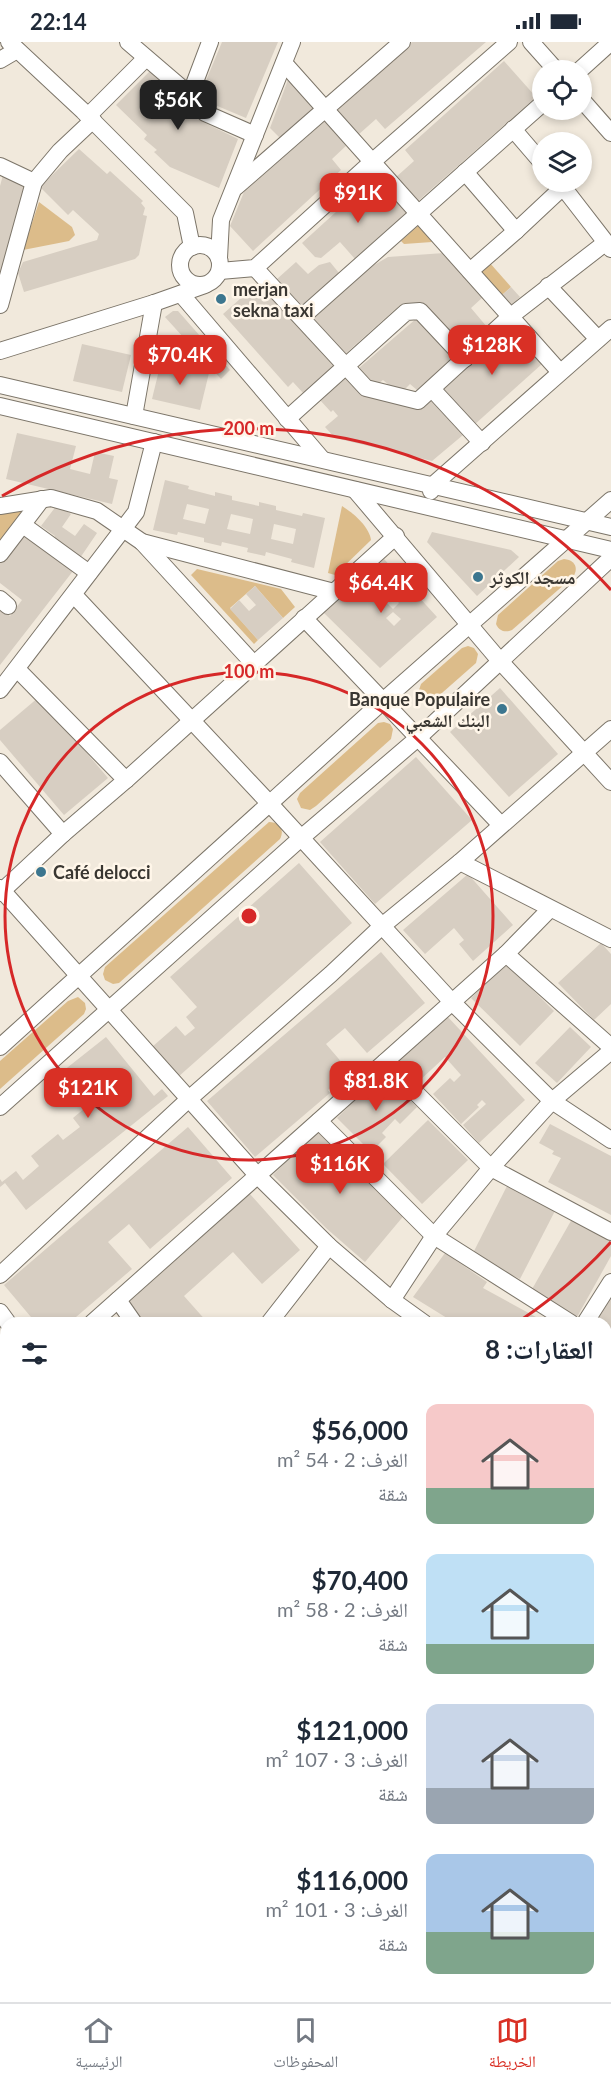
<!DOCTYPE html>
<html lang="ar">
<head>
<meta charset="utf-8">
<style>
	body { margin:0; font-family:Lato,"Noto Naskh Arabic",sans-serif; background:#f6f6f7; color:#1f2937; direction:rtl; height:100vh; display:flex; flex-direction:column; font-size:22px; white-space:nowrap }
	* { box-sizing:border-box; margin:0 }
	p { font-size:20px; color:#747a83 }
	.icon { flex:none; width:33px; height:33px; fill:none; stroke:currentColor; stroke-width:2; stroke-linecap:round; stroke-linejoin:round }
	.map { position:relative; flex:1; overflow:hidden; direction:ltr }
	.drawer { position:absolute; left:0px; top:1275px; width:612px; height:686px; display:flex; flex-direction:column; background:#fff; border-radius:18px 18px 0 0; box-shadow:0 3px 9px #0003; direction:rtl }
	.drawer>* { flex:none }
	.controls { position:absolute; left:532px; top:18px; display:grid; gap:12px }
	.controls a { display:grid; place-items:center; width:60px; height:60px; border-radius:50%; background:#fff; box-shadow:0 3px 9px #0003; font-size:30px }
	.price { position:absolute; translate:-50% -51px; padding:0 14px; border-radius:12px; background:#d93025; color:#fff; font-size:20px; line-height:39px; filter:drop-shadow(0 2px 3px #0008) }
	.price::after { content:''; position:absolute; left:50%; top:36px; width:18px; height:14px; margin-left:-9px; background:inherit; clip-path:polygon(0 0,100% 0,50% 100%) }
	.price.active { background:#222; color:#fff }
	ul { padding:0; list-style:none }
	li { display:flex; align-items:center; gap:18px; height:150px; padding:0 18px }
	li span { display:grid; place-items:center; flex:none; width:168px; height:120px; border-radius:12px; color:#555 }
	li>.icon { margin-inline-start:auto }
	span .icon { width:72px; height:72px; fill:#fffc; stroke-width:1 }
	li b { font-size:26px }
	h2 { display:flex; justify-content:space-between; align-items:center; height:72px; padding:0 18px; font-size:26px }
	.status { display:flex; justify-content:space-between; align-items:center; height:42px; padding:0 30px; background:#fff; direction:ltr }
	.status svg { height:16px; fill:currentColor }
	.tab-bar { display:flex; justify-content:space-around; align-items:center; height:84px; border-top:2px solid #e0e1e3; background:#fff; font-size:16px; color:#747a83 }
	.tab-bar a { display:grid; justify-items:center; gap:3px }
	.tab-bar .active { color:#d93025 }
	.map>svg:first-child { display:block }
	.green { fill:#dcbc8a }
	.building { fill:#d7cec2; fill-rule:evenodd }
	.lines { fill:none; stroke-linecap:round; stroke-linejoin:round }
	.minor-casing { stroke:#7c7569; stroke-width:18 }
	.major-casing { stroke:#cccbc9; stroke-width:22 }
	.path { stroke:#a9a399; stroke-width:3; stroke-dasharray:4.5 4.5; stroke-linecap:butt }
	.minor { stroke:#fff; stroke-width:16 }
	.major { stroke:#e7c480; stroke-width:21 }
	.ring { fill:none; stroke:#d62828; stroke-width:3 }
	.poi-dot { fill:#3c768f; stroke:#fff6e9; stroke-width:2 }
	.labels { text-anchor:middle; dominant-baseline:central; stroke-width:5; stroke-linejoin:round; paint-order:stroke }
	.poi-label { font-size:18px; font-weight:bold; fill:#393631; stroke:#fff6e9; text-anchor:start }
	.centre { fill:#d62828; stroke:#fff6e9; stroke-width:3 }
	.ring-label { font-size:18px; text-anchor:middle; font-weight:bold; fill:#d62828; stroke:#fff6e9; stroke-width:5; stroke-linejoin:round; paint-order:stroke }
</style>
</head>
<body>
<div class="status"><b>22:14</b><svg viewBox="0 0 49 12"><path d="M0 12V9h3v3zM5 12V6h3v6zM10 12V3h3v9zM15 12V0h3v12zM26 1h20v11H26zM47 4h2v5h-2z"/></svg></div>
<div class="map">
<svg width="611" height="1960" viewBox="0 0 611 1960">
	<rect width="100%" height="100%" fill="#f1e9dc"/>
	<g class="green">
		<path d="M39,160l33,25 3,8 -6,6 -46,9z"/>
		<path d="M419,183l13,17 -28,2 -3,-3z"/>
		<path d="M489,220l22,25 -9,8 -22,-25z"/>
		<path d="M342,464c11,7 27,20 29,34l-36,35 -7,-2z"/>
		<path d="M25,466l-25,39v-37z"/>
		<path d="M564,517c11,1 15,9 9,18l-61,53c-7,3 -13,1 -16,-6l2,-9 60,-54z"/>
		<path d="M197,527l84,20 14,18 -12,11 -28,-32 -25,22 28,32 -4,4 -63,-69z"/>
		<path d="M468,604l6,2 4,6 -2,9 -42,37 -6,1 -7,-3 -2,-8 2,-6 41,-36z"/>
		<path d="M384,680l6,2 3,5 -2,10 -75,67 -6,4 -9,-2 -4,-9 3,-6 78,-70z"/>
		<path d="M269,780c10,0 16,7 11,17l-161,144 -6,1 -8,-4 -2,-6 2,-7z"/>
		<path d="M78,955l7,6 1,6 -2,5 -84,75v-28l68,-60z"/>
	</g>
	<g class="building">
		<path d="M222,0h56l-32,76 -43,-18 -3,-5z"/>
		<path d="M412,0h74l-101,87 -9,-10 -18,16 -22,-24z"/>
		<path d="M504,19l32,36 -118,104 -23,-23 19,-17 -9,-11z"/>
		<path d="M153,26l30,28 -5,5 17,17 43,21 -19,49 -49,-21 -16,-15 3,-2 -13,-11 3,-4 -31,-30z"/>
		<path d="M289,35l27,32 -34,31 -12,-12z"/>
		<path d="M326,78l22,24 -16,15 9,11 -88,81 -23,-25 14,-34z"/>
		<path d="M79,107l28,25 3,-3 33,30 -2,2 4,5 -2,7 4,1 -8,39 -4,4 -111,33 -6,-19 5,-11 74,-22 2,-6 -26,-24 -5,5 -28,-28z"/>
		<path d="M3,133l26,9 -29,89v-87z"/>
		<path d="M386,144l25,25 -56,48 -15,-17 -19,16 -6,-1 -13,-14 58,-53 10,11z"/>
		<path d="M444,211l39,44 -12,11 16,19 -23,21 -41,-44 -23,1 -55,49 -32,-36 56,-50 19,-11z"/>
		<path d="M296,220l12,12 11,-9 11,-3 9,11 -37,33 -25,-27z"/>
		<path d="M259,240l76,84 -31,28 -11,-12 -5,5 -65,-73z"/>
		<path d="M511,245l9,10 -9,8 -9,-10z"/>
		<path d="M173,269h5l52,59 -9,9 -56,-62z"/>
		<path d="M417,276l37,40 -37,32 -7,-6 -5,5 -15,-3 -7,-6 -4,3 -10,-2 -10,-13z"/>
		<path d="M510,286l32,36 -68,61 -32,-36z"/>
		<path d="M82,302l49,11 -9,37 -49,-11z"/>
		<path d="M161,320l48,11 -9,37 -48,-11z"/>
		<path d="M345,335l85,23 33,35 -31,26 -97,-23 -10,-11 13,-11 -5,-6 -2,2 -11,-12z"/>
		<path d="M17,391l59,13 -6,23 20,5 5,-22 19,4 -5,22 9,2 -6,24 -106,-25z"/>
		<path d="M165,438l24,6 -1,3 27,7v-4l17,4v4l27,6v-4l17,4v4l26,6 1,-3 22,5 -11,50 -23,-6 1,-3 -26,-7 -1,4 -18,-4 1,-4 -26,-6 -1,4 -17,-4v-4l-26,-6 -1,3 -24,-5zM187,462l22,5 -4,15 -22,-5zM231,472l22,5 -3,15 -23,-5zM274,482l22,5 -3,15 -22,-5z"/>
		<path d="M57,463l14,9 -9,13 13,9 9,-12 13,9 -17,25 -27,-19 2,-3 -14,-10z"/>
		<path d="M432,490l79,18 8,7 -42,39 -50,-54z"/>
		<path d="M23,491l50,38 -73,94v-57l10,8 12,-16 -22,-17v-21z"/>
		<path d="M384,517l53,58 -57,51 -56,-55zM392,553l7,8 -6,6 -8,-8zM393,570l8,7 -7,7 -8,-8z"/>
		<path d="M255,544l28,32 -25,22 -28,-31 9,-9 10,11 7,-6 -10,-11z"/>
		<path d="M500,646l58,66 -49,43 -59,-65z"/>
		<path d="M39,655l69,81 -44,37 -64,-75v-10z"/>
		<path d="M416,715l56,63 -97,84 -55,-62z"/>
		<path d="M299,821l53,60 -174,154 -26,-30 24,-21 9,10 10,-8 -9,-11 11,-10 -27,-30z"/>
		<path d="M468,832l45,51 -40,36 -14,-17 5,-4 -10,-12 -29,26 -22,-24z"/>
		<path d="M601,901l10,11v50l-17,16 -36,-37z"/>
		<path d="M381,910l44,51 -58,50 -22,-25 -19,16 24,28 -22,18 2,3 -75,64 -48,-56z"/>
		<path d="M506,921l48,48 -34,35 -49,-48z"/>
		<path d="M447,974l78,84 -46,43 -16,-18 23,-21 -4,-4 -5,5 2,2 -18,17 -28,-30 17,-16 4,4 7,-7 -16,-18 -26,24 -20,-21z"/>
		<path d="M570,985l21,20 -34,36 -22,-20z"/>
		<path d="M106,995l48,59 8,-7 6,7 -142,114 -21,-27 -5,4v-8l2,3 14,-11 7,9 16,-14 -8,-10 27,-22 5,6 17,-13 -7,-9 12,-10 -27,-33z"/>
		<path d="M382,1031l35,34 -17,17 -5,-5 -13,14 4,4 -15,15 -34,-34z"/>
		<path d="M428,1078l40,40 -46,44 -39,-40z"/>
		<path d="M550,1082l61,32v59l-63,-33 13,-24 -9,-4 2,-3 -15,-8z"/>
		<path d="M188,1085l44,51 -82,71 -21,-25 -21,18 24,27 -63,54h-33l-32,-38z"/>
		<path d="M319,1086l87,85 -41,49 -39,-34 -53,-53z"/>
		<path d="M508,1142l48,25 -36,70 -48,-24z"/>
		<path d="M250,1152l50,56 -38,34 -29,-32 -49,44 24,27h-62l-18,-20z"/>
		<path d="M572,1177l39,22v15l-34,61 -46,-26z"/>
		<path d="M445,1211l42,29 -4,6 64,35h-92l-42,-26z"/>
		<path d="M611,1252v41l-5,-3v-9h-12z"/>
		<path d="M606,1313l5,2v61l-5,-2z"/>
		<path d="M0,1360l6,4v91l-6,-6z"/>
		<path d="M0,1514l6,9v83l-6,3z"/>
		<path d="M6,1770v89h-6v-80z"/>
		<path d="M0,1862l6,4v75l-6,-4z"/>
		<path d="M125,1954h24l-3,6h-9z"/>
	</g>
	<g class="lines">
		<g class="minor-casing">
			<g id="minor">
				<path d="M9,0l74,69 102,102 7,34"/>
				<path d="M128,0l62,53 15,18 50,22"/>
				<path d="M531,0l25,28"/>
				<path d="M0,18l17,-10"/>
				<path d="M284,21l275,308"/>
				<path d="M580,28l31,-28"/>
				<path d="M190,53l20,-53"/>
				<path d="M582,58l29,33"/>
				<path d="M88,74l58,-58"/>
				<path d="M513,87l30,35"/>
				<path d="M0,124l34,16"/>
				<path d="M465,130l51,59 47,-44 -5,-5"/>
				<path d="M236,145l166,-145"/>
				<path d="M563,145l48,62"/>
				<circle cx="200" cy="223" r="20"/>
				<path d="M219,216l2,-38 71,-178"/>
				<path d="M255,226l111,120 52,13 93,-85 94,-73"/>
				<path d="M220,229l35,-3 117,-106 137,-120"/>
				<path d="M470,229l46,-40"/>
				<path d="M548,244l50,53"/>
				<path d="M181,252l141,165"/>
				<path d="M0,263l34,-123 26,-31 33,-31"/>
				<path d="M302,275l241,-214"/>
				<path d="M0,309l154,-48 51,-18"/>
				<path d="M0,343l611,142"/>
				<path d="M432,347l50,54"/>
				<path d="M0,364l611,144"/>
				<path d="M134,374l20,-113"/>
				<path d="M287,377l119,-107 14,-1 45,48"/>
				<path d="M355,448l145,171 111,121"/>
				<path d="M431,449l2,-6 178,-157"/>
				<path d="M0,464l51,-8 46,13 45,31 192,50"/>
				<path d="M23,483l66,48"/>
				<path d="M142,500l111,121"/>
				<path d="M0,512l42,-55"/>
				<path d="M74,553l196,209 182,198 100,99 59,39"/>
				<path d="M0,557l8,7"/>
				<path d="M304,576l197,207"/>
				<path d="M17,627l109,111"/>
				<path d="M0,648l136,-178 18,-70"/>
				<path d="M0,720l63,72"/>
				<path d="M460,820l151,77"/>
				<path d="M0,846l257,287 72,71 63,54 32,23"/>
				<path d="M0,851l63,-59 63,-54 270,-244"/>
				<path d="M506,912l105,93"/>
				<path d="M0,1005l383,-346 228,-201"/>
				<path d="M385,1020l106,106 120,64"/>
				<path d="M0,1065l301,-269 118,-101 192,-179"/>
				<path d="M319,1079l115,115 137,87"/>
				<path d="M0,1233l190,-177 141,-124 51,-48 78,-64 151,-133"/>
				<path d="M118,1258l16,23"/>
				<path d="M392,1258l42,-64 57,-68 61,-67 59,-50"/>
				<path d="M0,1270l8,11"/>
				<path d="M92,1281l414,-369 44,-45"/>
				<path d="M269,1281l60,-77"/>
				<path d="M585,1281l26,-41"/>
				<path d="M606,1302l5,2"/>
				<path d="M606,1394l5,2"/>
				<path d="M606,1426l5,-1"/>
				<path d="M0,1481l6,7"/>
				<path d="M606,1570h5"/>
				<path d="M606,1711h5"/>
				<path d="M606,1798l5,-1"/>
				<path d="M606,1871l5,-1"/>
				<path d="M0,1958l3,2"/>
				<path d="M54,1960l2,-6"/>
				<path d="M382,1960l4,-6"/>
				<path d="M561,1960l3,-6"/>
			</g>
		</g>
		<g class="major-casing">
			<g id="major">
				<path d="M606,1661h5"/>
				<path d="M0,1680l6,2"/>
				<path d="M606,1682h5"/>
				<path d="M0,1711l6,-2"/>
			</g>
		</g>
		<path class="path" d="M381,1281l4,-8"/>
		<use href="#minor" class="minor"/>
		<use href="#major" class="major"/>
	</g>
	<g class="ring">
		<circle cx="249" cy="874" r="244"/>
		<path d="M611 1200A487 487 0 0 1 518 1280M2 454A487 487 0 0 1 611 548"/>
	</g>
	<g class="poi-dot">
		<circle cx="221" cy="257" r="6"/>
		<circle cx="478" cy="535" r="6"/>
		<circle cx="502" cy="667" r="6"/>
		<circle cx="41" cy="830" r="6"/>
	</g>
	<g class="labels">
		<g class="poi-label">
			<text x="233" y="247">merjan<tspan x="233" dy="21">sekna taxi</tspan></text>
			<text x="490" y="535">مسجد الكوثر</text>
			<text x="490" y="657" text-anchor="end">Banque Populaire<tspan x="490" dy="21">البنك الشعبي</tspan></text>
			<text x="53" y="830">Café delocci</text>
		</g>
	</g>
	<circle cx="249" cy="874" r="9" class="centre"/>
	<g class="ring-label">
		<text x="249" y="393">200 m</text>
		<text x="249" y="636">100 m</text>
	</g>
</svg>
<div class="controls">
<a><svg class="icon" aria-label="locate" viewBox="0 0 24 24"><circle cx="12" cy="12" r="6"/><path d="M12 2v4M12 18v4M2 12h4M18 12h4"/></svg></a>
<a><svg class="icon" aria-label="layers" viewBox="0 0 24 24"><path d="M12 4l9 5-9 5-9-5zM3 14l9 5 9-5"/></svg></a>
</div>
<b class="price active" style="left:178px;top:89px">$56K</b>
<b class="price" style="left:358px;top:182px">$91K</b>
<b class="price" style="left:492px;top:334px">$128K</b>
<b class="price" style="left:180px;top:344px">$70.4K</b>
<b class="price" style="left:381px;top:572px">$64.4K</b>
<b class="price" style="left:376px;top:1070px">$81.8K</b>
<b class="price" style="left:88px;top:1077px">$121K</b>
<b class="price" style="left:340px;top:1153px">$116K</b>
<section class="drawer">
<h2>العقارات: 8<svg class="icon" aria-label="filters" viewBox="0 0 24 24"><path d="M4 7h16M4 17h16"/><circle cx="9" cy="7" r="2"/><circle cx="15" cy="17" r="2"/></svg></h2>
<ul>
<li><span style="background:linear-gradient(#f6c9c9 70%,#7fa58c 0)"><svg class="icon" aria-label="home" viewBox="0 0 24 24"><path d="M3 11l9-7 9 7M6 9v11h12V9"/></svg></span><div><b>$56,000</b><p>الغرف: 2 · 54 m²</p><p>شقة</p></div></li>
<li><span style="background:linear-gradient(#bfe0f5 75%,#7fa58c 0)"><svg class="icon" aria-label="home" viewBox="0 0 24 24"><path d="M3 11l9-7 9 7M6 9v11h12V9"/></svg></span><div><b>$70,400</b><p>الغرف: 2 · 58 m²</p><p>شقة</p></div></li>
<li><span style="background:linear-gradient(#c9d6e8 70%,#9aa5b1 0)"><svg class="icon" aria-label="home" viewBox="0 0 24 24"><path d="M3 11l9-7 9 7M6 9v11h12V9"/></svg></span><div><b>$121,000</b><p>الغرف: 3 · 107 m²</p><p>شقة</p></div></li>
<li><span style="background:linear-gradient(#a9c7e8 65%,#7fa58c 0)"><svg class="icon" aria-label="home" viewBox="0 0 24 24"><path d="M3 11l9-7 9 7M6 9v11h12V9"/></svg></span><div><b>$116,000</b><p>الغرف: 3 · 101 m²</p><p>شقة</p></div></li>
</ul>
</section>
</div>
<nav class="tab-bar">
<a class="active"><svg class="icon" aria-label="map" viewBox="0 0 24 24"><path d="M3 6l6-2 6 2 6-2v14l-6 2-6-2-6 2zM9 4v14M15 6v14"/></svg>الخريطة</a>
<a><svg class="icon" aria-label="saved" viewBox="0 0 24 24"><path d="M7 4h10v16l-5-4-5 4z"/></svg>المحفوظات</a>
<a><svg class="icon" aria-label="home" viewBox="0 0 24 24"><path d="M3 11l9-7 9 7M6 9v11h12V9"/></svg>الرئيسية</a>
</nav>
</body>
</html>
